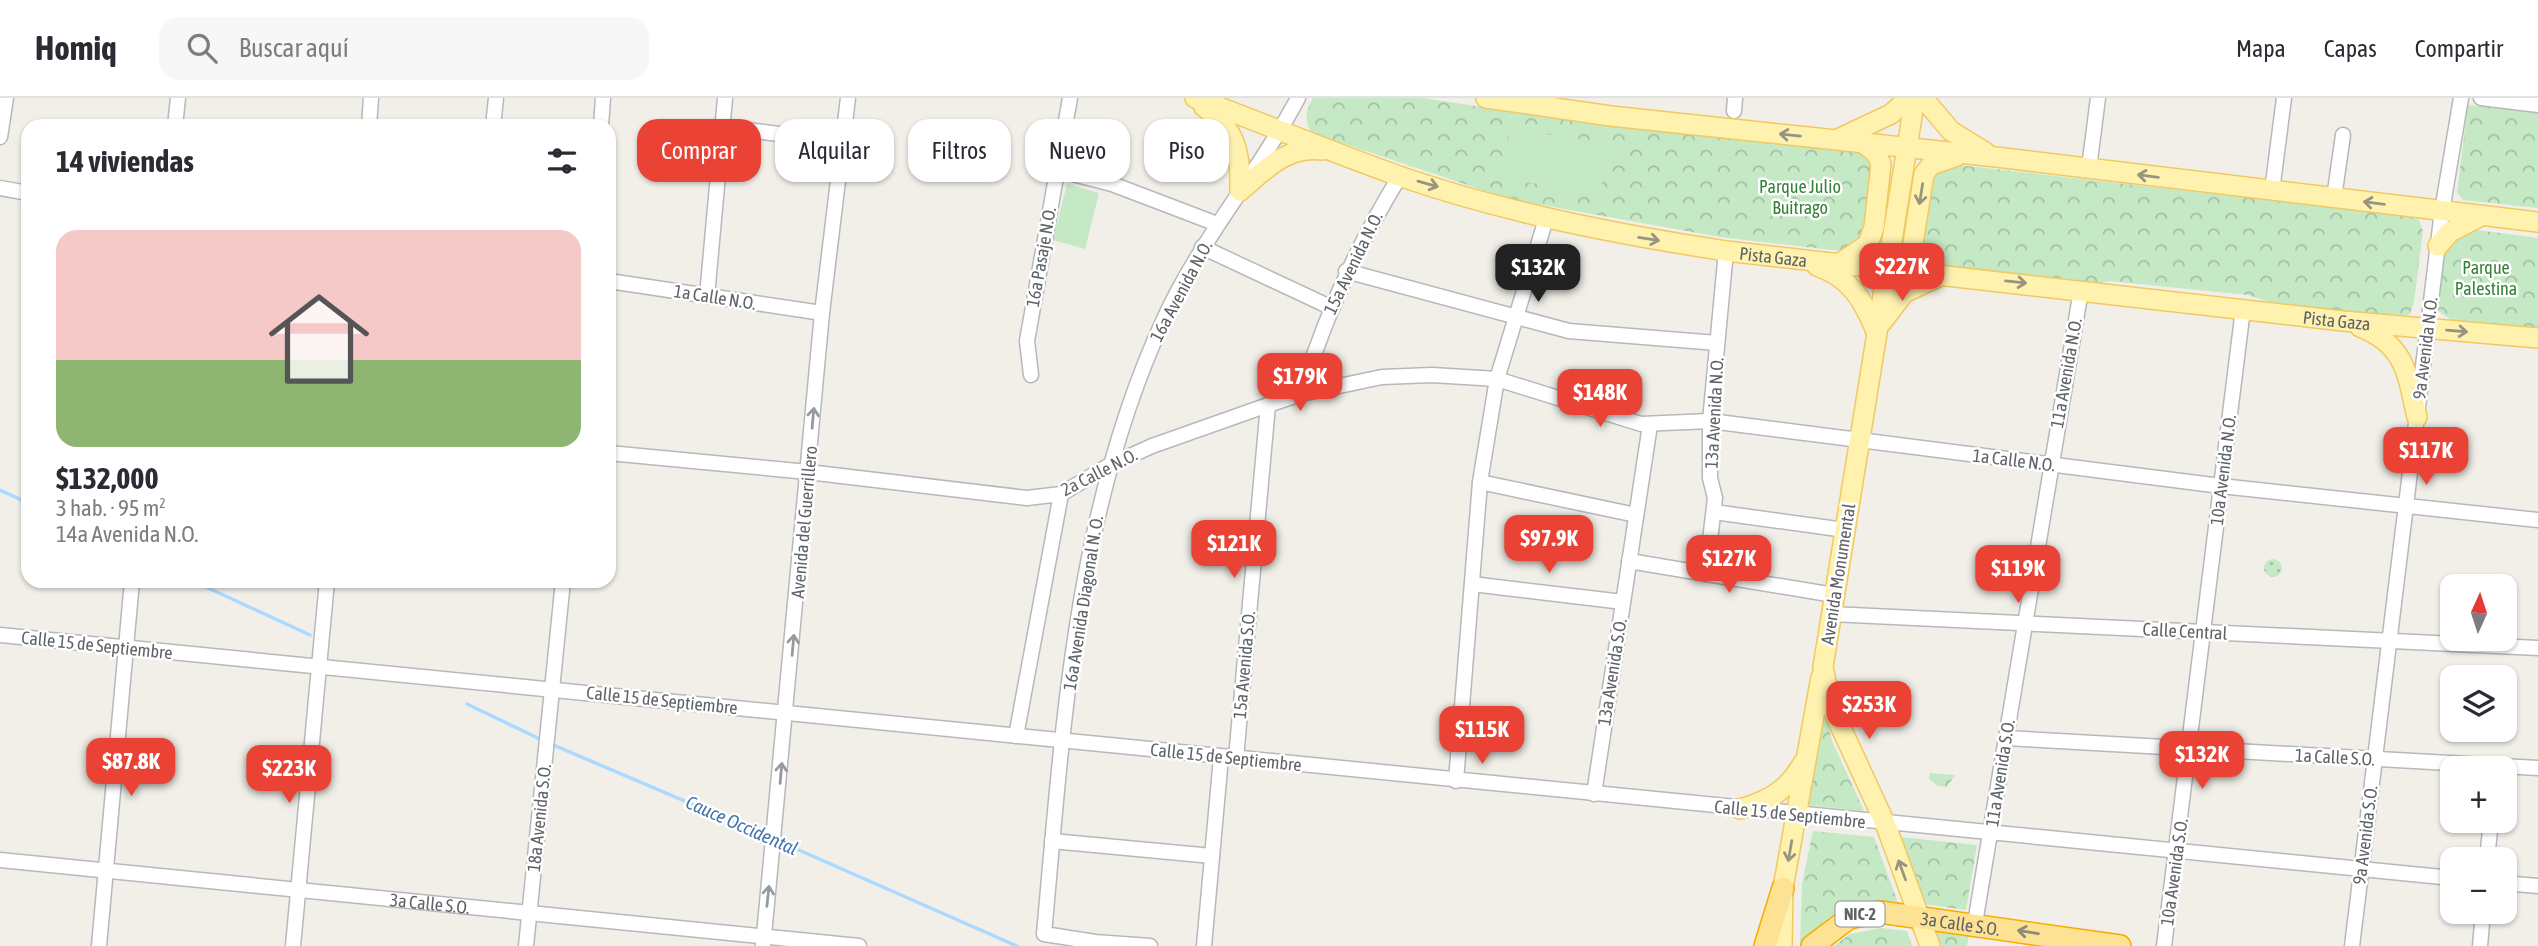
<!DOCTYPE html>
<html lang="es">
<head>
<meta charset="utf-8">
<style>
	body { margin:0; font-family:"Asap Condensed",sans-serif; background:#f7f7f7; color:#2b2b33; height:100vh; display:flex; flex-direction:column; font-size:26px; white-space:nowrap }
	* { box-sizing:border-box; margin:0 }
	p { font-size:23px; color:#7c7c81 }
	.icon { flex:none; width:38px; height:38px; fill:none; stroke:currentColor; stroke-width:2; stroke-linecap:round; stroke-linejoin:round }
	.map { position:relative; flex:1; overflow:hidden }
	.sheet { position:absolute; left:21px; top:21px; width:595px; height:469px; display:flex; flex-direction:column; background:#fff; border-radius:21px; box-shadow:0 2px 5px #0004 }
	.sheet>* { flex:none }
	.guide { position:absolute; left:637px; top:21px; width:665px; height:63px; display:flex; gap:14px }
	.needle { width:46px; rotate:3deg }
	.buttons { position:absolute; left:2440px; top:476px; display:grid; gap:14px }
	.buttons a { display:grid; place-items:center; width:77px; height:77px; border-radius:14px; background:#fff; box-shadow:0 2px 5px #0004; font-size:35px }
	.price { position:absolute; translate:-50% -60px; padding:0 16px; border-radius:14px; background:#ea4335; color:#fff; font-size:23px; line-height:46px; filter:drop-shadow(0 2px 4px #0008) }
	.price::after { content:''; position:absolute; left:50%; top:42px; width:21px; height:16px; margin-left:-10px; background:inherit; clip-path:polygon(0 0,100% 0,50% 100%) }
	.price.on { background:#222; color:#fff }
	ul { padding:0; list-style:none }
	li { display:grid; align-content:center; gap:14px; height:371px; padding:0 35px }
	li+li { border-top:2px solid #e1e1e2 }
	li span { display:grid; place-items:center; height:217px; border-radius:21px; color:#555 }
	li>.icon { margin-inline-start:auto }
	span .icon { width:126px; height:126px; fill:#fffc; stroke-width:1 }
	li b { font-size:30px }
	h2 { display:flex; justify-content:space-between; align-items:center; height:84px; padding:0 35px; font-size:30px }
	.chip { padding:0 24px; border-radius:21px; background:#fff; box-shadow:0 2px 5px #0004; font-size:24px; line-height:63px }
	.chip.on { background:#ea4335; color:#fff }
	header { display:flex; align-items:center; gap:42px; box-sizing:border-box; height:98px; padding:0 35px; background:#fff; border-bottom:2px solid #e1e1e2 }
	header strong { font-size:33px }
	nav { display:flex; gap:38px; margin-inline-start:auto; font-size:24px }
	.search { width:490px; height:63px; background:#f7f7f7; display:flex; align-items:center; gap:18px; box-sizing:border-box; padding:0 24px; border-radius:21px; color:#7c7c81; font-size:26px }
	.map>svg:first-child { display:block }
	.grass { fill:url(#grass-dots) }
	.park { fill:url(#park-crowns) }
	.pitch { fill:#c5e8c5 }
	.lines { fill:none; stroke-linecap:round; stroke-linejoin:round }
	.stream { stroke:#aadaff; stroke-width:3.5 }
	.minor-casing { stroke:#b5b8bc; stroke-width:17 }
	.major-casing { stroke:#f2c960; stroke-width:22 }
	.highway-casing { stroke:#f9ab00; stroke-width:24 }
	.minor { stroke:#fff; stroke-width:14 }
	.major { stroke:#fff2af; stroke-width:19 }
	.highway { stroke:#fde293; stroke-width:21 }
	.oneway { stroke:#979581 }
	.oneway2 { stroke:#979a9d }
	.oneway3 { stroke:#8e8975 }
	.labels { text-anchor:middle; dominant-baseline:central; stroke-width:5; stroke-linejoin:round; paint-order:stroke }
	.shield { fill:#fff; stroke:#8f9295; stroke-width:2 }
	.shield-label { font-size:16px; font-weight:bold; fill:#5f6368 }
	.park-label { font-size:18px; fill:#348238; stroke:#fff }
	.street-label { font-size:18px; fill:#5f6368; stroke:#fff }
	.water-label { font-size:19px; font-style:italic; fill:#4174aa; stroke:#fff }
</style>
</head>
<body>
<header>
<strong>Homiq</strong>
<div class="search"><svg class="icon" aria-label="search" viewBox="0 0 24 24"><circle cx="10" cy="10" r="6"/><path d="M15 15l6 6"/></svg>Buscar aquí</div>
<nav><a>Mapa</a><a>Capas</a><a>Compartir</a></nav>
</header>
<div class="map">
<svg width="2538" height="848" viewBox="0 0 2538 848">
	<defs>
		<pattern id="grass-dots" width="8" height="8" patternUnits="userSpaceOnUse" patternTransform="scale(1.75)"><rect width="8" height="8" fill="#c5e8c5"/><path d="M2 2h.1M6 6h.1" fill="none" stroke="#a3c0a4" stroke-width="1.8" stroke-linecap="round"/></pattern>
		<pattern id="park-crowns" width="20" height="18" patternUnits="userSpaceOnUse" patternTransform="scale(1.75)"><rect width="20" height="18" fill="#c5e8c5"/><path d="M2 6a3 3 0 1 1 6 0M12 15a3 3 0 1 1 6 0" fill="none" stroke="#a3c0a4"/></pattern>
	</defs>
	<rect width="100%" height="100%" fill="#f1efe8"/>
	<circle class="grass" cx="2273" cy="470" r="9"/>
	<g class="park">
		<path d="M1313,0h109l120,18 324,37 9,10 -10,79 -15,10 -130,-15 -211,-38 -197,-66c-9,-14 -6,-21 1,-35z"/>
		<path d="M2468,7l70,7v96l-74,-8 -7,-7z"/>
		<path d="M1959,67l448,51 12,4 4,11 -9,71 -4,12 -8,3 -113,-9 -41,-13 -139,-14 -16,4 -160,-20 -12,-13 10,-73 8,-9z"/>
		<path d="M2477,132l61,8v91l-83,-7 -17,-11c-1,-19 -3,-50 9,-66 6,-9 20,-12 30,-15z"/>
		<path d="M1824,609l8,34 32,70 -57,-6z"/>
		<path d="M1930,675l25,2 -8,12 -9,-1 -9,-7z"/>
		<path d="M1813,733l61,6 24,66c-54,-6 -60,7 -98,41l2,-61z"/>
		<path d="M1900,739l77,8 -11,65 -42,-6z"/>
		<path d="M1931,827l39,5 -3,16h-28z"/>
		<path d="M1881,830l26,3 5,15h-78l16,-12z"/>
	</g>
	<g class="pitch">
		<path d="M1510,31l99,14 -8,50 -98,-14z"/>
		<path d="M1067,86l32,9 -14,56 -32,-9z"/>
	</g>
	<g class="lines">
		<g class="stream">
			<path d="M0,392l28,13"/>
			<path d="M193,483l117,54"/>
			<path d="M467,606l77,37"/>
			<path d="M551,646l218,93"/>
			<path d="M776,742l241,106"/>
		</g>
		<g class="minor-casing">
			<g id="minor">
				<path d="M2481,0l57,7"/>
				<path d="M1734,13l1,-13"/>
				<path d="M175,28l3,-28"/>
				<path d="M369,28l2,-28"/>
				<path d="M493,28l3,-28"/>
				<path d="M601,28l2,-28"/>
				<path d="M723,29l120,15"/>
				<path d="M0,39l6,-39"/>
				<path d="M2089,70l9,-70"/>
				<path d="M1057,72l55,14 105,40"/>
				<path d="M0,90l28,5"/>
				<path d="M2272,93l12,-93"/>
				<path d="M2334,100l9,-63"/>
				<path d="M1202,149l128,60"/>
				<path d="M1346,173l223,60 148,12"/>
				<path d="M609,183l213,32"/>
				<path d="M707,198l18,-198"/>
				<path d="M1031,277l-4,-34 43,-243"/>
				<path d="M1301,296c24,-79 56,-148 99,-218"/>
				<path d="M609,355l199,19 219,26 34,-4 47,-28 44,-20 116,-41 33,-11 81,-17 50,-2 65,4 144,45 69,-3 511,65 317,34"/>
				<path d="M1480,384l156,33"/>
				<path d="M1714,414l131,18"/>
				<path d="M1629,463l205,34"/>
				<path d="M1706,476l9,-76 -5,-20v-57l16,-170"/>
				<path d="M1472,486l151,18"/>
				<path d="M1831,516l707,34"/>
				<path d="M0,537l2452,243"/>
				<path d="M1016,638l45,-242"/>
				<path d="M2006,640l532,30"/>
				<path d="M1236,660l32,-353"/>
				<path d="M1456,683l24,-299 17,-103 49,-160"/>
				<path d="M1594,696l56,-369"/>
				<path d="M1052,743l160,15"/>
				<path d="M2487,761l4,-38"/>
				<path id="s1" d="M0,762l859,86"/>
				<path d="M2504,785l34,3"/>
				<path d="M1975,825l106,-633"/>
				<path d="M99,848l33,-365"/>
				<path d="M293,848l34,-365"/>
				<path d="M526,848l37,-365"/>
				<path d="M763,848l59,-633 26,-215"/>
				<path d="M1150,848l-55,-4 -51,-8c19,-208 31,-423 120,-615 36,-79 94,-145 134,-221"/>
				<path d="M1204,848l17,-189"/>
				<path d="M2164,848l79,-637"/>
				<path d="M2352,848l90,-735 19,-113"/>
				<path d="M2480,848l3,-34"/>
			</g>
		</g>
		<g class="major-casing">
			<g id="major">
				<path id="s2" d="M1195,0c68,25 136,54 204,78 107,37 217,58 327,75l617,70 195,17"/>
				<path d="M1486,0l125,18 385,41 542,65"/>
				<path d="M1915,0l-92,569 8,39 54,117 45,123"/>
				<path d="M1923,0l28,33 34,21"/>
				<path d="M1204,9c32,22 37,46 36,84"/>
				<path d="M1838,41l53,-25 18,-16"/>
				<path d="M1240,93c26,-22 46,-45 82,-41"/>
				<path d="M2438,148l12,-14 31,-16"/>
				<path d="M1840,165l28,-19 6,-17 7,-63 -5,-11 -13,-10"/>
				<path d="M1817,168c34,12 46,34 59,65"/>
				<path d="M1933,172l-16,-7 -5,-13 12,-76 7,-9 26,-9"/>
				<path d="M1882,224l22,-29 34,-16"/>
				<path d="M2360,229c46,18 47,47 57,90"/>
				<path d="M1740,711c29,-8 48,-19 63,-46"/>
				<path d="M1782,848l1,-58 38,-211"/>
			</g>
		</g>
		<g class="highway-casing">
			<g id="highway">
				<path d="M1765,848l18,-58"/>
				<path id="s3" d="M1812,848l37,-28 31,-6 240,34"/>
			</g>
		</g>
		<use href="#minor" class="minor"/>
		<use href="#major" class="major"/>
		<use href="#highway" class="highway"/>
	</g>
	<defs><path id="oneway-shaft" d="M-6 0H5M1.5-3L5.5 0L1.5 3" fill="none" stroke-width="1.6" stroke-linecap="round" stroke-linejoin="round" transform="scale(1.75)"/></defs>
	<g class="oneway">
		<use href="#oneway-shaft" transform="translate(1790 37) rotate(-174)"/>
		<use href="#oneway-shaft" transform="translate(2148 78) rotate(-173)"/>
		<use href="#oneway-shaft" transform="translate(1428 86) rotate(16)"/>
		<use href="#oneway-shaft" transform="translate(1921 96) rotate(99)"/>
		<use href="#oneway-shaft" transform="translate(2374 105) rotate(-173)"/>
		<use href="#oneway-shaft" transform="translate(1649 141) rotate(9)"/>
		<use href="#oneway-shaft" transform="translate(2016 184) rotate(6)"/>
		<use href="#oneway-shaft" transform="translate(2457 233) rotate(5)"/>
		<use href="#oneway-shaft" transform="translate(1790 753) rotate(100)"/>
		<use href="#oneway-shaft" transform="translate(1902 772) rotate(-110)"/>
	</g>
	<g class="oneway2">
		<use href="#oneway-shaft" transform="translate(813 320) rotate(-85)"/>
		<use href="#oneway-shaft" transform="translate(793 547) rotate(-85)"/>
		<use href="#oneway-shaft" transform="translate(781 675) rotate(-85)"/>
		<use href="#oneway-shaft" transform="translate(768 798) rotate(-84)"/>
	</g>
	<use class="oneway3" href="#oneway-shaft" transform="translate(2028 834) rotate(-171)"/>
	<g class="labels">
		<rect class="shield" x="1835.5" y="803.5" width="49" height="25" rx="5"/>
		<g class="shield-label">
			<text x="1860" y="816">NIC-2</text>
		</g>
		<g class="park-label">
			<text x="1800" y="88">Parque Julio<tspan x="1800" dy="21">Buitrago</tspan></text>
			<text x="2486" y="169">Parque<tspan x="2486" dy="21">Palestina</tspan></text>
		</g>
		<g class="street-label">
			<text stroke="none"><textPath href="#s2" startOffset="602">Pista Gaza</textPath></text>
			<text transform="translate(1041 159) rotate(-80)">16a Pasaje N.O.</text>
			<text transform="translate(1353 165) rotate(-64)">15a Avenida N.O.</text>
			<text transform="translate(1181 193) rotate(-62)">16a Avenida N.O.</text>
			<text transform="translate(715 199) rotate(9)">1a Calle N.O.</text>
			<text stroke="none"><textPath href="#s2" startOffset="1169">Pista Gaza</textPath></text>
			<text transform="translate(2425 250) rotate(-83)">9a Avenida N.O.</text>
			<text transform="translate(2066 275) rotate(-80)">11a Avenida N.O.</text>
			<text transform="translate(1714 315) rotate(-87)">13a Avenida N.O.</text>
			<text transform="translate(2014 362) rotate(7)">1a Calle N.O.</text>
			<text transform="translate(2223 372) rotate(-83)">10a Avenida N.O.</text>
			<text transform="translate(1099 374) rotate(-27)">2a Calle N.O.</text>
			<text transform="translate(804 424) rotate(-85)">Avenida del Guerrillero</text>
			<text transform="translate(1838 476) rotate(-81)">Avenida Monumental</text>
			<text transform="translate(1083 505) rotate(-81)">16a Avenida Diagonal N. O.</text>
			<text transform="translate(2185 533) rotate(3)">Calle Central</text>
			<text transform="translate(97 547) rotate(6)">Calle 15 de Septiembre</text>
			<text transform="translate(1244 567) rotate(-85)">15a Avenida S.O.</text>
			<text transform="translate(1612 574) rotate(-81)">13a Avenida S.O.</text>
			<text transform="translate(662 602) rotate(6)">Calle 15 de Septiembre</text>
			<text transform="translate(1226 659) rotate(6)">Calle 15 de Septiembre</text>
			<text transform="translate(2335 659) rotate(3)">1a Calle S.O.</text>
			<text transform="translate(2000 675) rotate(-81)">11a Avenida S.O.</text>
			<text transform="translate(1790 716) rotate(6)">Calle 15 de Septiembre</text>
			<text transform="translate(539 720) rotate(-84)">18a Avenida S.O.</text>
			<text transform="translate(2365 737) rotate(-83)">9a Avenida S.O.</text>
			<text transform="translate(2174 774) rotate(-82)">10a Avenida S.O.</text>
			<text stroke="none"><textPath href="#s1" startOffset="432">3a Calle S.O.</textPath></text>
			<text stroke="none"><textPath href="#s3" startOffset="159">3a Calle S.O.</textPath></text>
		</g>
		<g class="water-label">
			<text transform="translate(742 727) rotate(24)">Cauce Occidental</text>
		</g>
	</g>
</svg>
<div class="buttons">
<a><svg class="needle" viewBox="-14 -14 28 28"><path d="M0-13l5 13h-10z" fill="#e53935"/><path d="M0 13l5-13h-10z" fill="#7c7c81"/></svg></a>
<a><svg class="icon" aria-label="layers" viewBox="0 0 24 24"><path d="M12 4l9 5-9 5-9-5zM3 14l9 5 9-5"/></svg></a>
<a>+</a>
<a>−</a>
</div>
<b class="price" style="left:1902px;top:205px">$227K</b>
<b class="price on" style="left:1538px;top:206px">$132K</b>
<b class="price" style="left:1300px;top:315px">$179K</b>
<b class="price" style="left:1600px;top:331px">$148K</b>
<b class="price" style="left:2426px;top:389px">$117K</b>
<b class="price" style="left:1549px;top:477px">$97.9K</b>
<b class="price" style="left:1234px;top:482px">$121K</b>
<b class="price" style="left:1729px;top:497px">$127K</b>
<b class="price" style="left:2018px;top:507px">$119K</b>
<b class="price" style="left:1869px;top:643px">$253K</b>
<b class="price" style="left:1482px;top:668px">$115K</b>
<b class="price" style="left:2202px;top:693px">$132K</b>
<b class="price" style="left:131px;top:700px">$87.8K</b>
<b class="price" style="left:289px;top:707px">$223K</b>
<div class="guide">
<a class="chip on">Comprar</a>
<a class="chip">Alquilar</a>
<a class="chip">Filtros</a>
<a class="chip">Nuevo</a>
<a class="chip">Piso</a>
</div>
<section class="sheet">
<h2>14 viviendas<svg class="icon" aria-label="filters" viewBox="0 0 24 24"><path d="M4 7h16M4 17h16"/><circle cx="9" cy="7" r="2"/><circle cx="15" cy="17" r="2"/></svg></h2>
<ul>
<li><span style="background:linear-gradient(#f6c9c9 60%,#8fb573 0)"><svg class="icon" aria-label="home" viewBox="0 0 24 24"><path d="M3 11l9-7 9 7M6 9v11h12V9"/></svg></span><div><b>$132,000</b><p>3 hab. · 95 m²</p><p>14a Avenida N.O.</p></div></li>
</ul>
</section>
</div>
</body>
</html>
